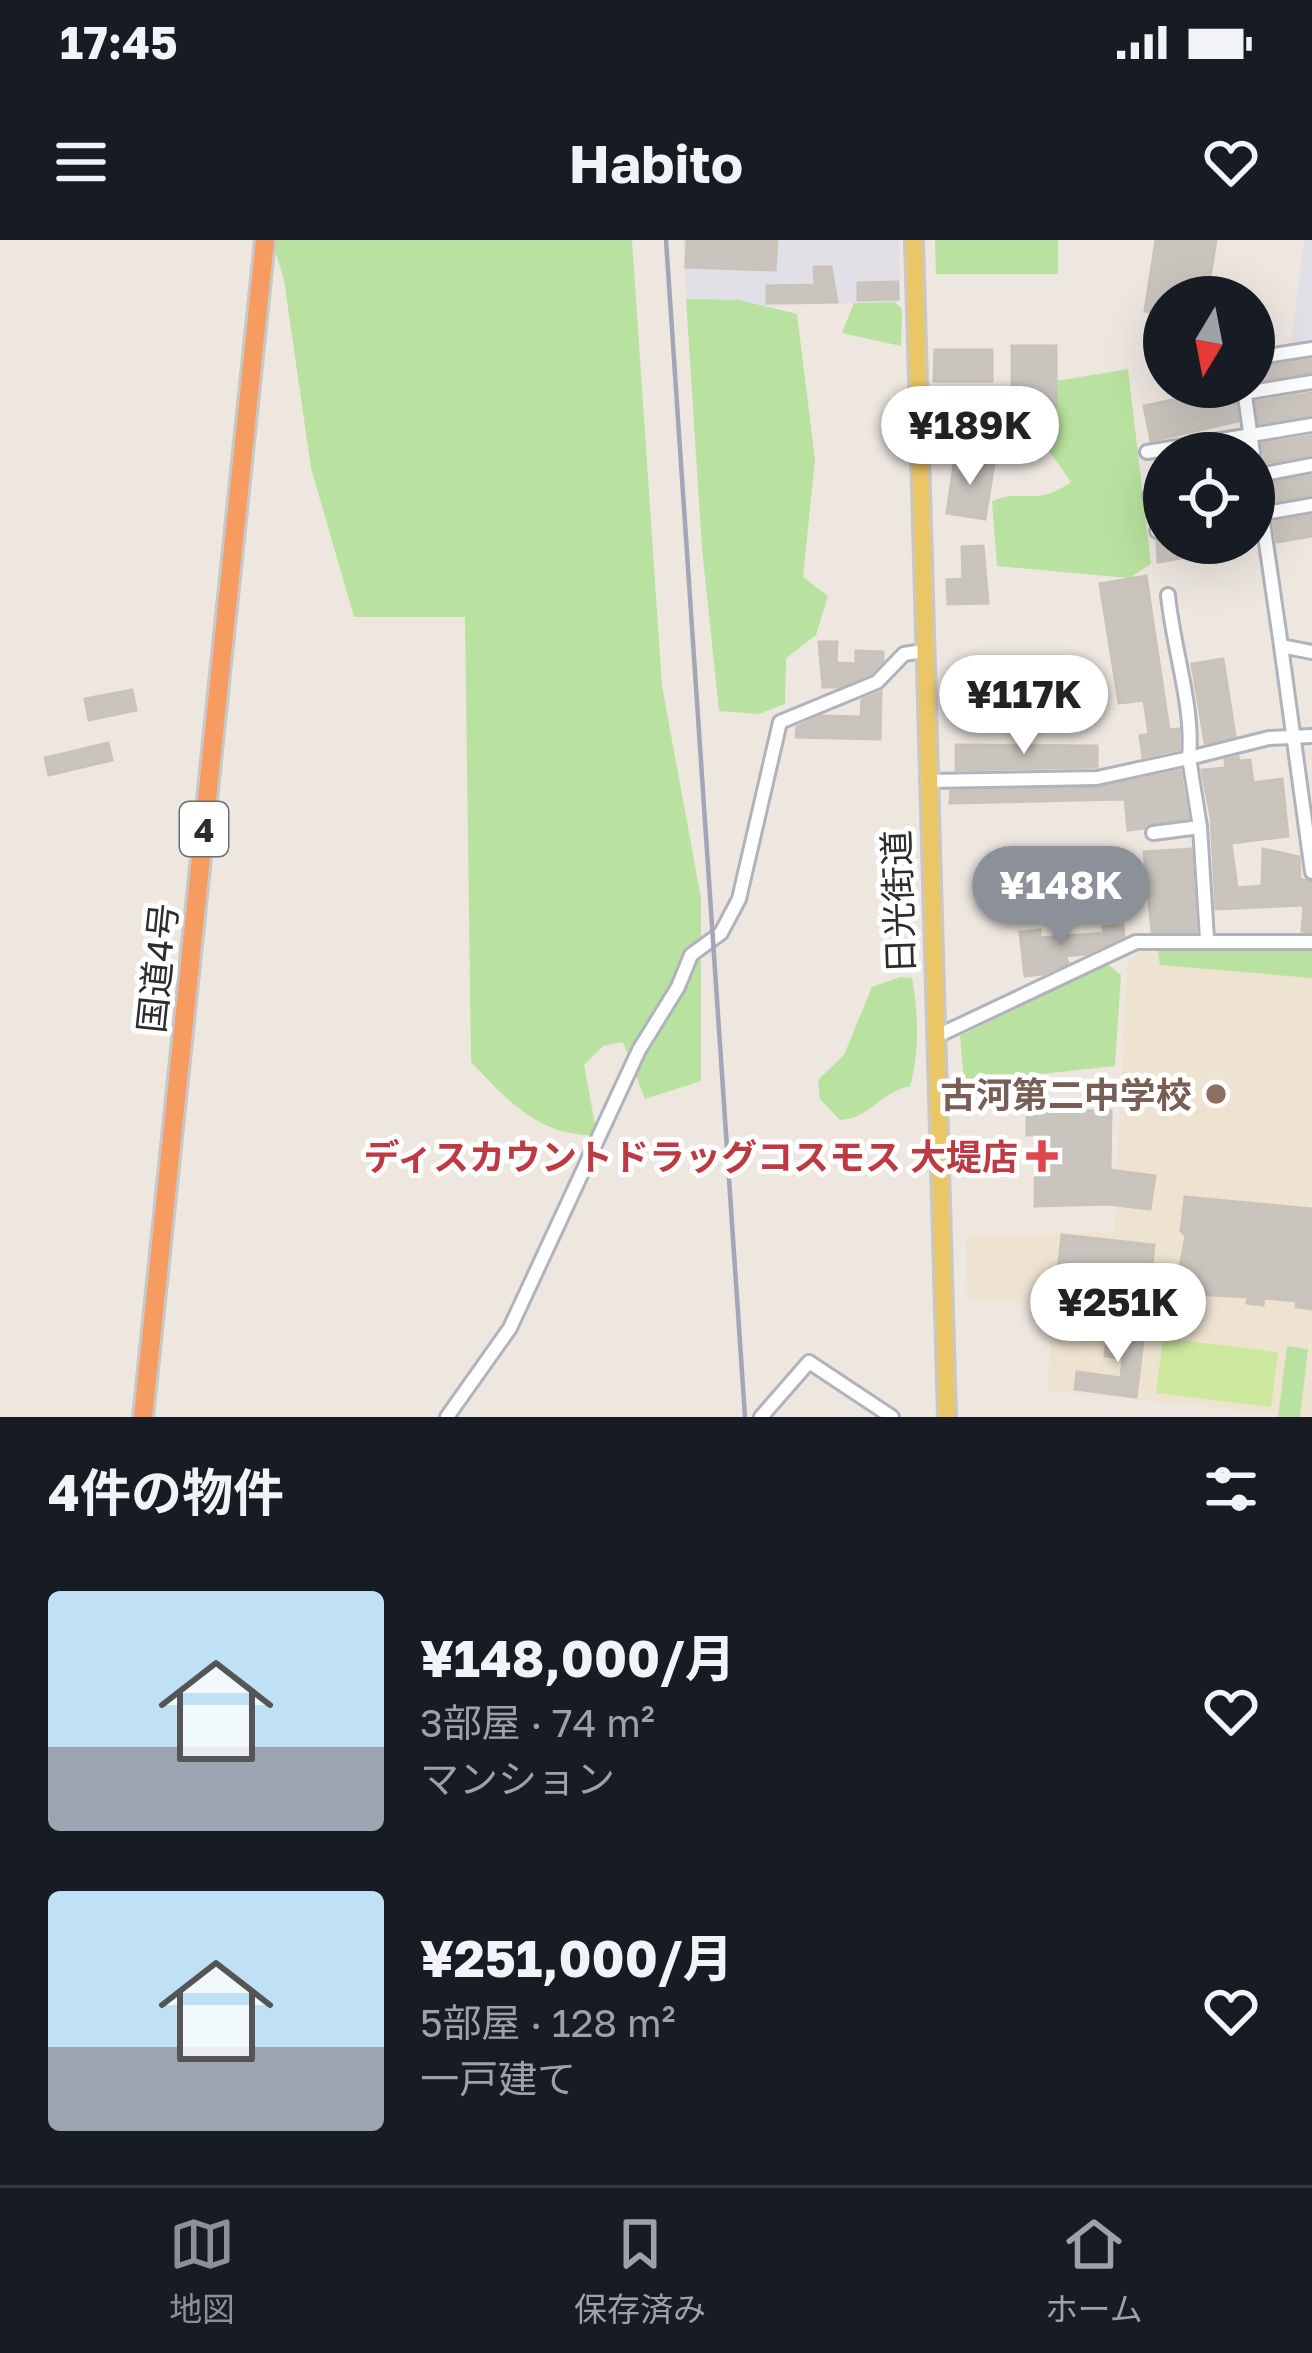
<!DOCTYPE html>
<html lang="ja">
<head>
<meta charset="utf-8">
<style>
	body { margin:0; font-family:"Golos Text","Noto Sans JP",sans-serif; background:#20242c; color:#f1f3f6; height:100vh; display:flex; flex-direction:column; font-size:45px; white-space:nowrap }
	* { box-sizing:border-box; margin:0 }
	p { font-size:39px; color:#9ea1a6 }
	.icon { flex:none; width:66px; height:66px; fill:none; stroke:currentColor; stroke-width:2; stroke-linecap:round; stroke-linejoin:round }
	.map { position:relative; height:1177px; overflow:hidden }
	.side { display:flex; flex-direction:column; background:#171b24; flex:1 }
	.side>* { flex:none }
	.needle { width:78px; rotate:190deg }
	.controls { position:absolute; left:1143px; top:36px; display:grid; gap:24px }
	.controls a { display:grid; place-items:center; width:132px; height:132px; border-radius:50%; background:#171b24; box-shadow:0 12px 48px #0002; font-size:60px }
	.price { position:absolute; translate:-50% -102px; padding:0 27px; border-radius:42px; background:#fff; color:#222; font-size:39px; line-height:78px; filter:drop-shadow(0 3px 6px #0008) }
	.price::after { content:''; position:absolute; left:50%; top:72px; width:36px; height:27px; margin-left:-18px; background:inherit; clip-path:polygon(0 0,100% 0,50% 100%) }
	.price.current { background:#8c9099; color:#fff }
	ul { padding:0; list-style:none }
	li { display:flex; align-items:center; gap:36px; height:300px; padding:0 48px }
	li span { display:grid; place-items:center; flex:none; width:336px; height:240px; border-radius:12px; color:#555 }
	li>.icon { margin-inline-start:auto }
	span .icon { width:144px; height:144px; fill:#fffc; stroke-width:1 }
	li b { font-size:51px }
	h2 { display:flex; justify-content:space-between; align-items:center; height:144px; padding:0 48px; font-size:51px }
	.status { display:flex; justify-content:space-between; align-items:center; height:84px; padding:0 60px; background:#171b24; direction:ltr }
	.status svg { height:33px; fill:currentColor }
	header { display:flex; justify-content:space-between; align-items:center; height:156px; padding:0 48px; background:#171b24; font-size:54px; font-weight:700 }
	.tab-bar { display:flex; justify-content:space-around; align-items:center; height:168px; border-top:3px solid #363941; background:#171b24; font-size:33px; color:#9ea1a6 }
	.tab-bar a { display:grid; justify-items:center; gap:6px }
	.tab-bar .current { color:#8c9099 }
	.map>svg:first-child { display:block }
	.industrial { fill:#e1e0e7 }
	.education { fill:#eee3d1 }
	.green { fill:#b9e19f }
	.pitch { fill:#cbe89c }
	.building { fill:#c9c5be; stroke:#c9c3b9; stroke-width:3 }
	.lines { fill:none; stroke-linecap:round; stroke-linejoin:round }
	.minor-casing { stroke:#b0b3bc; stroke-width:18 }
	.major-casing { stroke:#c8c8c8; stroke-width:22 }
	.highway-casing { stroke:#c8c8c8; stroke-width:24 }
	.minor { stroke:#fff; stroke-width:12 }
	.major { stroke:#ebc667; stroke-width:16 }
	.highway { stroke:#f79c61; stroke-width:18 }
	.rail { stroke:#a3a6b6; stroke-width:4.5 }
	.education-dot { fill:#8d6e63; stroke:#fff; stroke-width:4.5 }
	.health-dot { fill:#e0444e; stroke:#fff; stroke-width:4.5 }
	.labels { text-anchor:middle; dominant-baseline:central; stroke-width:10; stroke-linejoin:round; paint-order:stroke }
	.shield { fill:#fff; stroke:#6c6c6c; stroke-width:3 }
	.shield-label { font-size:33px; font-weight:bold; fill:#2d2d2d }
	.street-label { font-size:36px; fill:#2d2d2d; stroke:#fff }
	.education-label { font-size:36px; font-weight:bold; fill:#785e54; stroke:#fff; text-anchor:end }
	.health-label { font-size:36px; font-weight:bold; fill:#be3a42; stroke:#fff; text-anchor:end }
</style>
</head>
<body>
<div class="status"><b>17:45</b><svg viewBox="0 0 49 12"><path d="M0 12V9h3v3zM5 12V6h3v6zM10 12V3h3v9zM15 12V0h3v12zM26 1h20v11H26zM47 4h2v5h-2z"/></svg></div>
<header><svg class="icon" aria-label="menu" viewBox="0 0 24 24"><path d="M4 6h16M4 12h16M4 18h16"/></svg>Habito<svg class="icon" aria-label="heart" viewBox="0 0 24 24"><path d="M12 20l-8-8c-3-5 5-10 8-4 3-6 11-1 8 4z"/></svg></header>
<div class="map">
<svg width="1312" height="1177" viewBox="0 0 1312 1177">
	<rect width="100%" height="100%" fill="#ede7e0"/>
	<g class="industrial">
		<path d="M683,0h216l1,62 -213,6z"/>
		<path d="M1304,0h8v102l-21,3z"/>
	</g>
	<path class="education" d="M1208,710l104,3v464l-264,-26 4,-86 -85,-7 -1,-62 148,-4 13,-266 10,-13z"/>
	<g class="green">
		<path d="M272,0h360l30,446 39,212v183l-56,18 -22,-57 -20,4 -19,19 13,70c-57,2 -89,-34 -126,-73l-6,-445h-111l-43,-149 -27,-188z"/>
		<path d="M935,0h123v34h-122z"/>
		<path d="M686,59l53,1 58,14 18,146 -12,117 25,19 -12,39 -30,23 -1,46 -26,10 -40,-3 -17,-163z"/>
		<path d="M895,62l7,7 -1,37 -59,-13 12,-30z"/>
		<path d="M1128,129l23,195 -22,14 -132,-12 -5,-65c34,-14 43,7 79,-19l-38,-53 -22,-6c-15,18 -46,19 -65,9l-3,-32z"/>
		<path d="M1157,706l155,1v31l-152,-13z"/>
		<path d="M1105,722l16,13 -6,91 -151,16 -4,-46z"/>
		<path d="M900,737l12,1c6,35 8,73 -2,108 -30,6 -39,32 -70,34l-20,-21 -2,-19 26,-25 28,-68z"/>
		<path d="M1287,1106l21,3 -8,68h-22z"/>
	</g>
	<path class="pitch" d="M1163,1098l115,14 -7,55 -115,-14z"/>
	<g class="building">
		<path d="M687,0h90l-2,30 -89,-3z"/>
		<path d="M1156,0h60l-9,57h-43v17l-19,-3z"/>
		<path d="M814,27h17l6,35 -70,1v-17l48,-1z"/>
		<path d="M898,42v17l-40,1v-17z"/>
		<rect x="1012" y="106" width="44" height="60"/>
		<path d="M935,110h57v31h-58z"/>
		<path d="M1311,120l1,12 -58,9v-13z"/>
		<path d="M1234,147l4,34 -87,20 -7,-35 53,-11 -1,-5z"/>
		<path d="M1312,153v22l-53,8 -3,-21z"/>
		<path d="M1312,196v19l-47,8 -3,-19z"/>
		<path d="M955,218l39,6 -9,55 -38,-6z"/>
		<path d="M1312,236v19l-41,6 -3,-17z"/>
		<path d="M1312,276v20l-35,6 -3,-20z"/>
		<path d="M1157,301l79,2v6l-78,13z"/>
		<path d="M983,306l5,57 -40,1 -1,-24 16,-1 -1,-32z"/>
		<path d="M1146,336l23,154 10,-1v20l-36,8 -3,-21 9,-2 -5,-34 -25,3 -19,-119z"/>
		<path d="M819,402h18l-1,21 20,1v-13l27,1v9l-12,12 -33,14h-15z"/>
		<path d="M1223,419l12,77 -30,7 -13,-79z"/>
		<path d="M132,450l4,20 -47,10 -4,-21z"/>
		<path d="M881,452l-1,47 -84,-2 1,-10 25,-11 39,1 1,-17z"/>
		<path d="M108,503l4,17 -63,15 -4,-17z"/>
		<path d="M956,505l141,1v21l-141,3z"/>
		<path d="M1238,517l1,4 11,-1 3,23 29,-4 6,57 -57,7 6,45 25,-2 1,-37 36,8 1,22 12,3v50l-10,-1 2,-26 -88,4 -5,-92 -9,-47 24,-2 -1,-8z"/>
		<path d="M1180,531l8,47 -44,10 -16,2 -3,-31 -175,4 1,-12 147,-3z"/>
		<path d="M1191,609l5,83h-44l-8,-80z"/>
		<path d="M1123,685l1,11 -38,18 -21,2 3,7 -25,11 -18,2 -5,-44 20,-2v8l64,-5 -1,-6z"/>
		<path d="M1027,870l84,1 -1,59 45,6 -5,33 -41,-5 -74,2 1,-71h-9z"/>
		<path d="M1185,957l127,12v100l-16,-2 1,-6 -33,-3 -1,7 -16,-2 1,-6 -73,-4 11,-57 -5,-5z"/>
		<path d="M1062,995l92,10 -7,64 -92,-10z"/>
		<path d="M1108,1088l36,4 -8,65 -61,-8 2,-17 44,6 2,-20 -18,-2z"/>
	</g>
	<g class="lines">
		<g class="minor-casing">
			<g id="minor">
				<path d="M1254,118l58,-9"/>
				<path d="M1244,149l9,64"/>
				<path d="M1244,153l68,-11"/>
				<path d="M1147,212l165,-27"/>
				<path d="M1254,220l27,186"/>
				<path d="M1254,236l58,-11"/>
				<path d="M1150,256l14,-3"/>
				<path d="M1254,275l58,-10"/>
				<path d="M1157,291l7,-1"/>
				<path d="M1312,412l-31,-6 31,226"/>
				<path d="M927,541l170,-3 92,-20c5,-52 -16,-109 -21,-163"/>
				<path d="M1200,587l7,112"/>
				<path d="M1153,593l47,-6 -11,-69 80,-20 43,-2"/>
				<path d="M935,797l201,-95h176"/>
				<path d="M447,1177l63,-89 129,-278 39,-63 13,-32 30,-22 18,-34 41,-177 97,-40 27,-28 19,-3"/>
				<path d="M761,1177l48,-55 83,55"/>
			</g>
		</g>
		<g class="major-casing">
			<path id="major" d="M914,0l33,1177"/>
		</g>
		<g class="highway-casing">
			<path id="highway" d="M143,1177l122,-1177"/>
		</g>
		<use href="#minor" class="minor"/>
		<use href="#major" class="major"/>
		<use href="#highway" class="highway"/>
		<path class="rail" d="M666,0l79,1177"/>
	</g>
	<circle class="education-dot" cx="1216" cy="854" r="12"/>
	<path class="health-dot" d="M1036 898h12v12h12v12h-12v12h-12v-12h-12v-12h12z"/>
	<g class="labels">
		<rect class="shield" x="180" y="562" width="48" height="54" rx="9"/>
		<g class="shield-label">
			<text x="204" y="589">4</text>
		</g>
		<g class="street-label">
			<text transform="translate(898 662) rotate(-92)">日光街道</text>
			<text transform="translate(157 728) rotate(-84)">国道4号</text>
		</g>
		<g class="education-label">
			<text x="1192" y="854">古河第二中学校</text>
		</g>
		<g class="health-label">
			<text x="1018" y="916">ディスカウントドラッグコスモス 大堤店</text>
		</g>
	</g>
</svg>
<div class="controls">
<a><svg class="needle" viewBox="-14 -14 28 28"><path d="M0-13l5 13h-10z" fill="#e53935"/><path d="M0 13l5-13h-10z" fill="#9ea1a6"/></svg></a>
<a><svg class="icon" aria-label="locate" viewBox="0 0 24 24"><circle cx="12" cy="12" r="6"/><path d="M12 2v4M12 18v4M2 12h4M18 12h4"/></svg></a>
</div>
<b class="price" style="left:970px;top:248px">¥189K</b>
<b class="price" style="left:1024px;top:517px">¥117K</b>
<b class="price current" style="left:1061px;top:708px">¥148K</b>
<b class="price" style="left:1118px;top:1125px">¥251K</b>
</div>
<section class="side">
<h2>4件の物件<svg class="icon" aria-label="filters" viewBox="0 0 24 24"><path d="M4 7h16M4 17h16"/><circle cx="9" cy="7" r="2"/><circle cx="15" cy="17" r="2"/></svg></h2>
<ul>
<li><span style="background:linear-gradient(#bfe0f5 65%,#9aa5b1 0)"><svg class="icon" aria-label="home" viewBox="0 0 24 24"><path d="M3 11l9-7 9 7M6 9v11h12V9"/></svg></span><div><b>¥148,000/月</b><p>3部屋 · 74 m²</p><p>マンション</p></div><svg class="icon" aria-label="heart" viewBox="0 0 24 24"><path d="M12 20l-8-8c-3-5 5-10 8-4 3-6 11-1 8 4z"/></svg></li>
<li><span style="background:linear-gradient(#bfe0f5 65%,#9aa5b1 0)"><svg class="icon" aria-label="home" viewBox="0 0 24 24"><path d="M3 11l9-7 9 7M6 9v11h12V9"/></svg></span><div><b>¥251,000/月</b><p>5部屋 · 128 m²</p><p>一戸建て</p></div><svg class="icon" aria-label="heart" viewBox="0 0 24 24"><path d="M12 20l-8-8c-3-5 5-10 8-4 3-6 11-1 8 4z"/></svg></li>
</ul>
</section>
<nav class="tab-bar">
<a class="current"><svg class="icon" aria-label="map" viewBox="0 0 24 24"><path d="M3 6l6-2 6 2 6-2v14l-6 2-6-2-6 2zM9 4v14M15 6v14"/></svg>地図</a>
<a><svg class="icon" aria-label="saved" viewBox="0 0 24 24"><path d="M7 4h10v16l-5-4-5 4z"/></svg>保存済み</a>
<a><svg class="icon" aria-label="home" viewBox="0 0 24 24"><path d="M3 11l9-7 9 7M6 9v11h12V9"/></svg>ホーム</a>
</nav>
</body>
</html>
